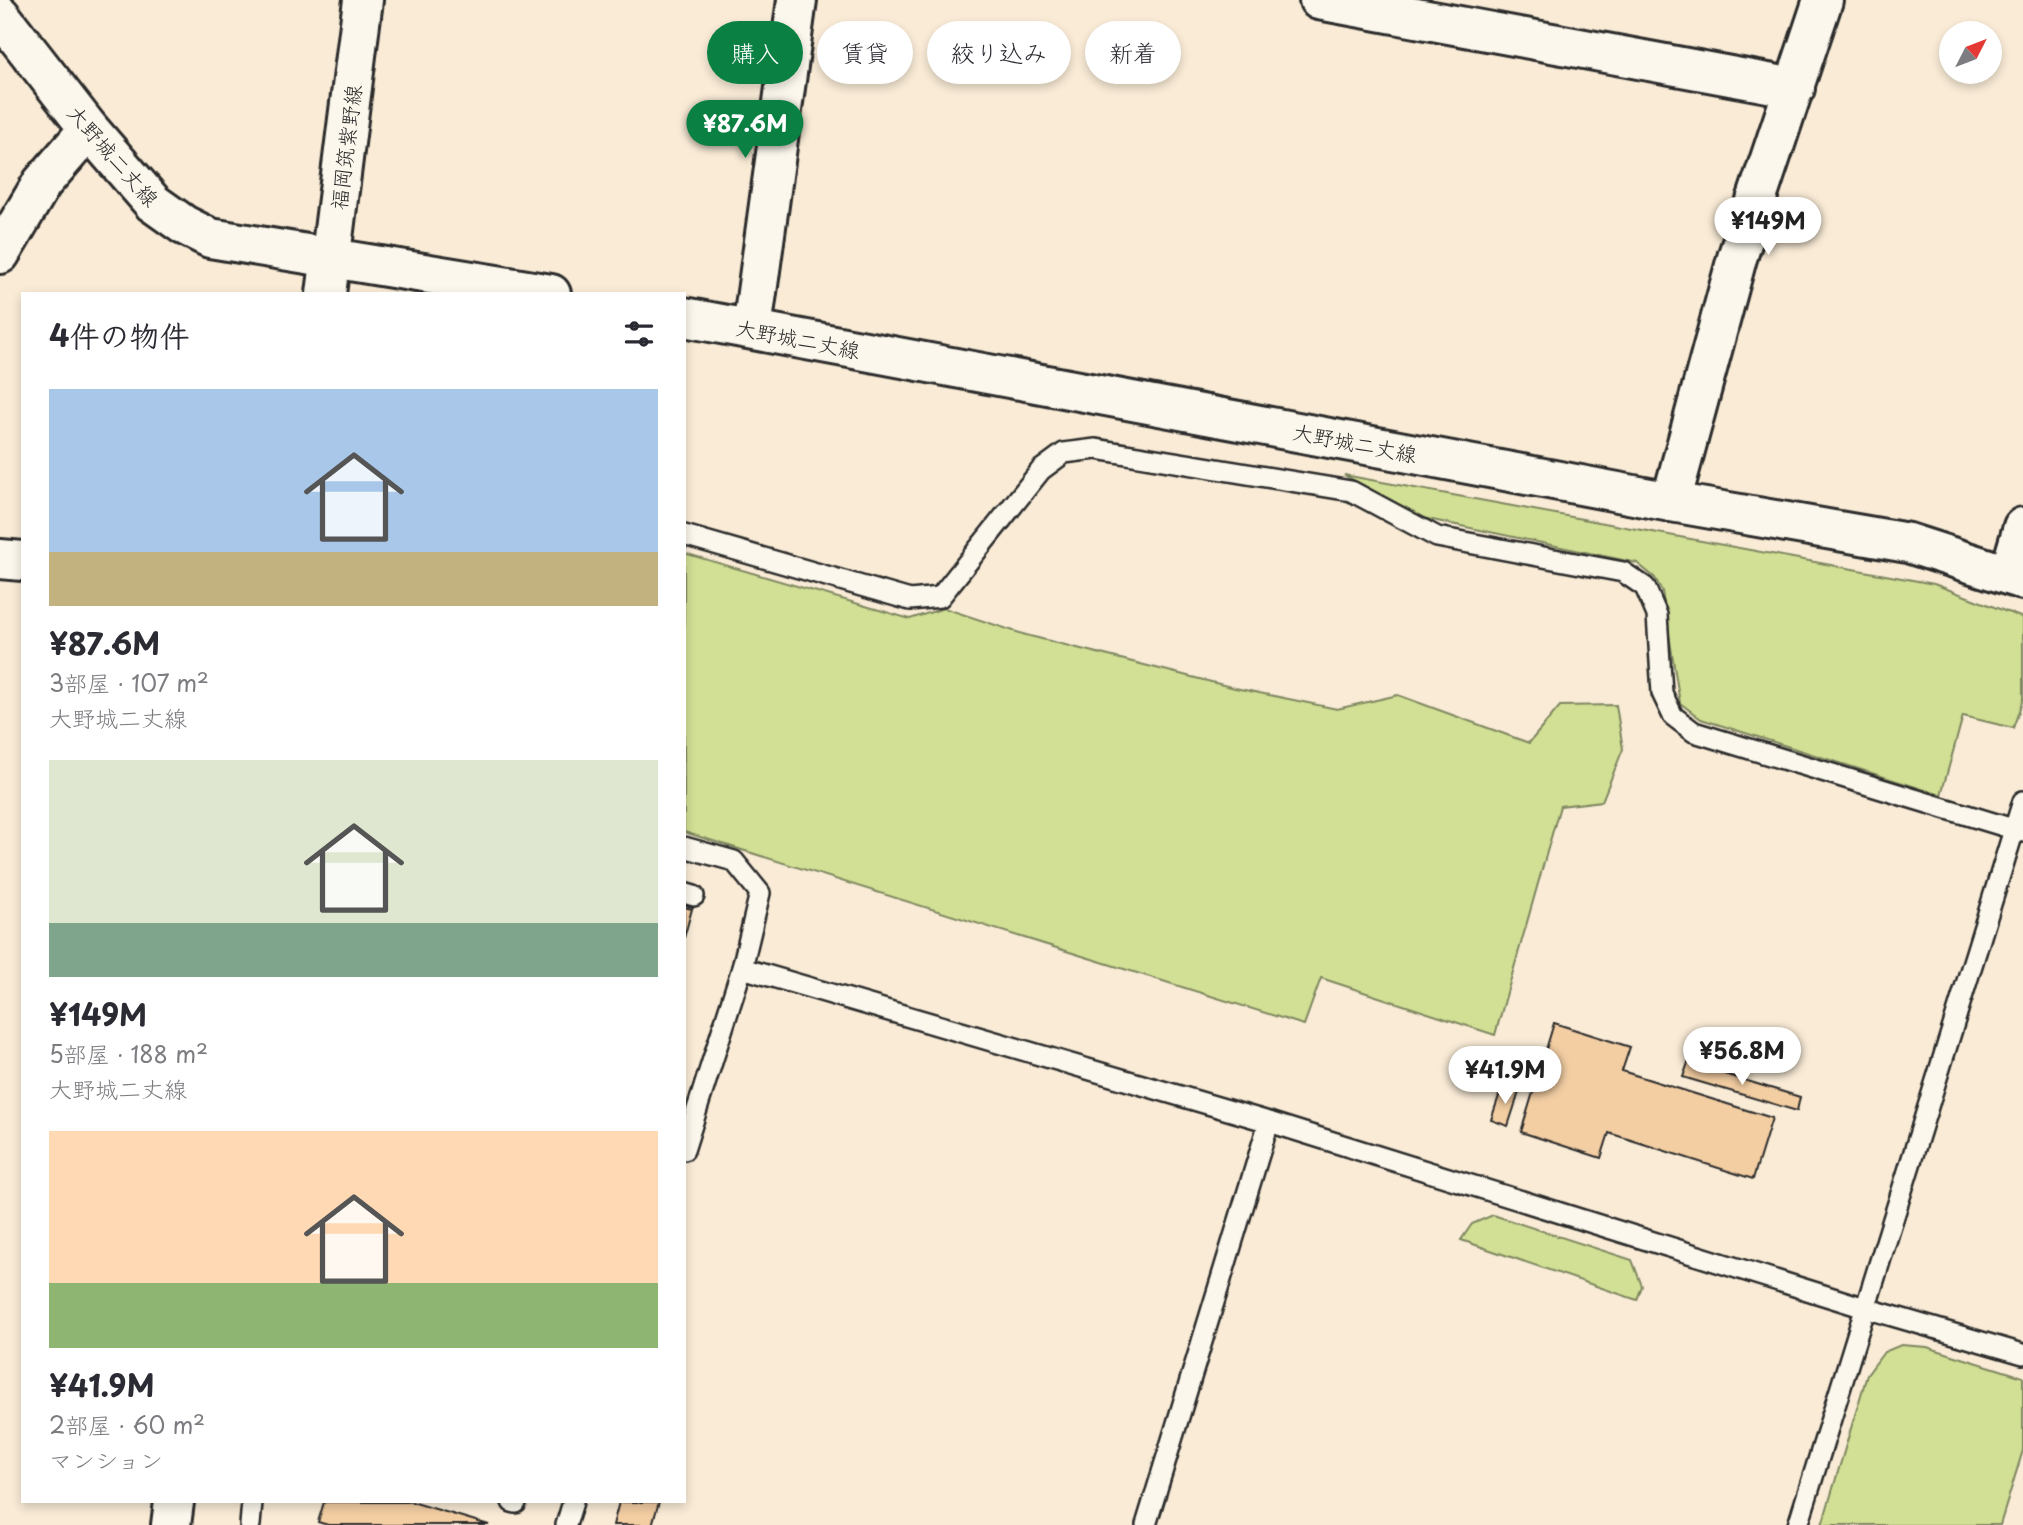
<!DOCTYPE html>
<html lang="ja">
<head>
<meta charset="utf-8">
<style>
	body { margin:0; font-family:"Playpen Sans","Klee One",sans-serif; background:#f7f7f7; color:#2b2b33; height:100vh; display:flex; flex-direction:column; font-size:26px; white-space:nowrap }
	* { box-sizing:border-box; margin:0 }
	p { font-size:23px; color:#7c7c81 }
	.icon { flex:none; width:38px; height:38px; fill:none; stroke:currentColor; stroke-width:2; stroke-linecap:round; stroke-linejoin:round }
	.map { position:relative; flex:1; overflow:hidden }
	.panel { position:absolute; left:21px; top:292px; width:665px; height:1211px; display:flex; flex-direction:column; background:#fff; border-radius:0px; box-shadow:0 4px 10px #0003 }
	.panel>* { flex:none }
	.banner { position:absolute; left:707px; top:21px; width:665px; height:63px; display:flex; gap:14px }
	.needle { width:46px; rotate:48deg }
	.buttons { position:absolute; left:1939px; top:21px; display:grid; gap:14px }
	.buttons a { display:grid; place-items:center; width:63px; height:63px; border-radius:50%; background:#fff; box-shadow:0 4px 10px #0003; font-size:35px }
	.price { position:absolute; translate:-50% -60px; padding:0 16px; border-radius:24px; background:#fff; color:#222; font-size:23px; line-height:46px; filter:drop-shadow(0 2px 4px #0008) }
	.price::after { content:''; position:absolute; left:50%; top:42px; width:21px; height:16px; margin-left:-10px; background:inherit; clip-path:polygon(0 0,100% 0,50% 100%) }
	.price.current { background:#0b8043; color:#fff }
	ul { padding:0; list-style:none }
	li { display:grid; align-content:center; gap:14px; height:371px; padding:0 28px }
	li span { display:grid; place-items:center; height:217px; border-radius:0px; color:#555 }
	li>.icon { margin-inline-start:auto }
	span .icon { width:126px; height:126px; fill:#fffc; stroke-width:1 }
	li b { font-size:30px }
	h2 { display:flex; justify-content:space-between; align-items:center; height:84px; padding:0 28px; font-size:30px }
	.chip { padding:0 24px; border-radius:32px; background:#fff; box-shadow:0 4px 10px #0003; font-size:24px; line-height:63px }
	.chip.current { background:#0b8043; color:#fff }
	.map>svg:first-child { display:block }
	.green { fill:#d1e094; stroke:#7e8660; stroke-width:2 }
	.building { fill:#f3cea3; stroke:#2b2b2b; stroke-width:2 }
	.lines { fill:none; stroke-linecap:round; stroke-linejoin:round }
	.lane-casing { stroke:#2b2b2b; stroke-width:24 }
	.street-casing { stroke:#2b2b2b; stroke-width:44 }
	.secondary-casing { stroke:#2b2b2b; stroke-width:44 }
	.primary-casing { stroke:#2b2b2b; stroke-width:44 }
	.lane { stroke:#fbf7ec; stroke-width:19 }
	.street { stroke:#fbf7ec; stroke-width:38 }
	.secondary { stroke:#fbf7ec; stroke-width:38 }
	.primary { stroke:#fbf7ec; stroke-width:38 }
	.labels { text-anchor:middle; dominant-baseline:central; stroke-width:5; stroke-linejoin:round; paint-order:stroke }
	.street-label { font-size:21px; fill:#2b2b2b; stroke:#fbf7ec }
</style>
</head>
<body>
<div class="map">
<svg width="2023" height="1525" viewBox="0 0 2023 1525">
	<rect width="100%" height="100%" fill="#f9ebd6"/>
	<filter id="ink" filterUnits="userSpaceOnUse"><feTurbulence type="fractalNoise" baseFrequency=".0143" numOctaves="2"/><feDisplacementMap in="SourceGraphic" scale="14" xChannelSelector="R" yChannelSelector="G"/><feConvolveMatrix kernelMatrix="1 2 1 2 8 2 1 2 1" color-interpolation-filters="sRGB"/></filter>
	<g filter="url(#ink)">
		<g class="green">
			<path d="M1344,475l590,109 89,34v81l-10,29 -50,-12 -22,79 -240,-76 -21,-16 -18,-112 -7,-13 -18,-15 -214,-45z"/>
			<path d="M684,553l226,66 34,-11 82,27 209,53 102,21 61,-14 131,48 31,-37 56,-1 7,44 -21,52 -42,5 -65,229 -174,-57 -17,47 -620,-193z"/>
			<path d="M1493,1215l139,45 10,26 -5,14 -176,-60 11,-16z"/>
			<path d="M1901,1345l26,2 96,30v73l-23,75h-178l45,-150 17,-23z"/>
		</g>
		<g class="building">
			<path d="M684,907l8,2 -8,29z"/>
			<path d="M1554,1023l76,24 -8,24 150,47 -19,61 -144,-46 -8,25 -80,-26z"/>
			<path d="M1688,1063l112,34 -3,14 -114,-34z"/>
			<path d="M1502,1087l17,5 -11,34 -17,-6z"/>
			<path d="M324,1502h88l77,23h-161l-10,-3z"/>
			<path d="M619,1502h40l-7,23h-39z"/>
		</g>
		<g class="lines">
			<g class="lane-casing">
				<g id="lane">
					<path d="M684,535l226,65 30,-3 101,-127 23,-17 32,-4 255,42 86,46 186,35 22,15 12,28 5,78 11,23 21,16 329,100"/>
					<path d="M684,847l50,14 26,32 -18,75"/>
					<path d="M684,893l10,3"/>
					<path d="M684,1150l58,-182 527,154 596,186 158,46"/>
					<path d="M512,1502l4,1"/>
					<path d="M250,1525l2,-23"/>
					<path d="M566,1525l7,-23"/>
					<path d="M1146,1525l123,-403"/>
					<path d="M1798,1525l225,-724"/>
				</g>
			</g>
			<g class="street-casing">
				<g id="street">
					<path d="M1319,0l476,88"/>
					<path d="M0,254l42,-71 47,-54"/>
					<path d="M752,329l45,-329"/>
					<path d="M1671,502l66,-244 86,-258"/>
					<path d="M0,559l23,2"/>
				</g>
			</g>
			<g class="secondary-casing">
				<path id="secondary" d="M2009,575l14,-48"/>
			</g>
			<g class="primary-casing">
				<g id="primary">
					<path d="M0,15l89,114 64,74 31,22 26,13 341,56"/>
					<path d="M326,294l37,-294"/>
					<path d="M684,317l987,185 237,41 115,37"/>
					<path d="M171,1525l3,-23"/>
				</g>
			</g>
			<use href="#lane" class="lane"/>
			<use href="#street" class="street"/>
			<use href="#secondary" class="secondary"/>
			<use href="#primary" class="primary"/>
		</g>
	</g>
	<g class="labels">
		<g class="street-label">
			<text transform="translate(345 147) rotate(-83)">福岡筑紫野線</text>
			<text transform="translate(114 155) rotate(49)">大野城二丈線</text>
			<text transform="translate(798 338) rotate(11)">大野城二丈線</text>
			<text transform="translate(1355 442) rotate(11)">大野城二丈線</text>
		</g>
	</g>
</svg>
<div class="buttons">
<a><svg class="needle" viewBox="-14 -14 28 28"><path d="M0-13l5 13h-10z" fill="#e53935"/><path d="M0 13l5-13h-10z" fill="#7c7c81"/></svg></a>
</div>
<b class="price current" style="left:745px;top:160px">¥87.6M</b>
<b class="price" style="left:1768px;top:257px">¥149M</b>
<b class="price" style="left:1742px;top:1087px">¥56.8M</b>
<b class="price" style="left:1505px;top:1106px">¥41.9M</b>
<div class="banner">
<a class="chip current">購入</a>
<a class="chip">賃貸</a>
<a class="chip">絞り込み</a>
<a class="chip">新着</a>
</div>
<section class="panel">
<h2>4件の物件<svg class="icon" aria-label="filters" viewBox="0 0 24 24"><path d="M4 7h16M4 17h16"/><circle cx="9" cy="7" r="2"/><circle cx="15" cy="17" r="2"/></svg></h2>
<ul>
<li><span style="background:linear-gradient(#a9c7e8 75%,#c2b280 0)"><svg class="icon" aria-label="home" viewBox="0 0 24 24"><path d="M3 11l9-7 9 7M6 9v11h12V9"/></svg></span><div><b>¥87.6M</b><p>3部屋 · 107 m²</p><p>大野城二丈線</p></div></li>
<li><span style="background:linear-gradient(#dfe7d0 75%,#7fa58c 0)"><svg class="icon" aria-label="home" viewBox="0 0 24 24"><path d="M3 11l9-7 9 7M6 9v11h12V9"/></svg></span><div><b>¥149M</b><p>5部屋 · 188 m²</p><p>大野城二丈線</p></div></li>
<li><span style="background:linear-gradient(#ffd9b3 70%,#8fb573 0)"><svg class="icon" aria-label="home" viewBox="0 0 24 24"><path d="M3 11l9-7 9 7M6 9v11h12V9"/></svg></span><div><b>¥41.9M</b><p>2部屋 · 60 m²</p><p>マンション</p></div></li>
</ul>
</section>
</div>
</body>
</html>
